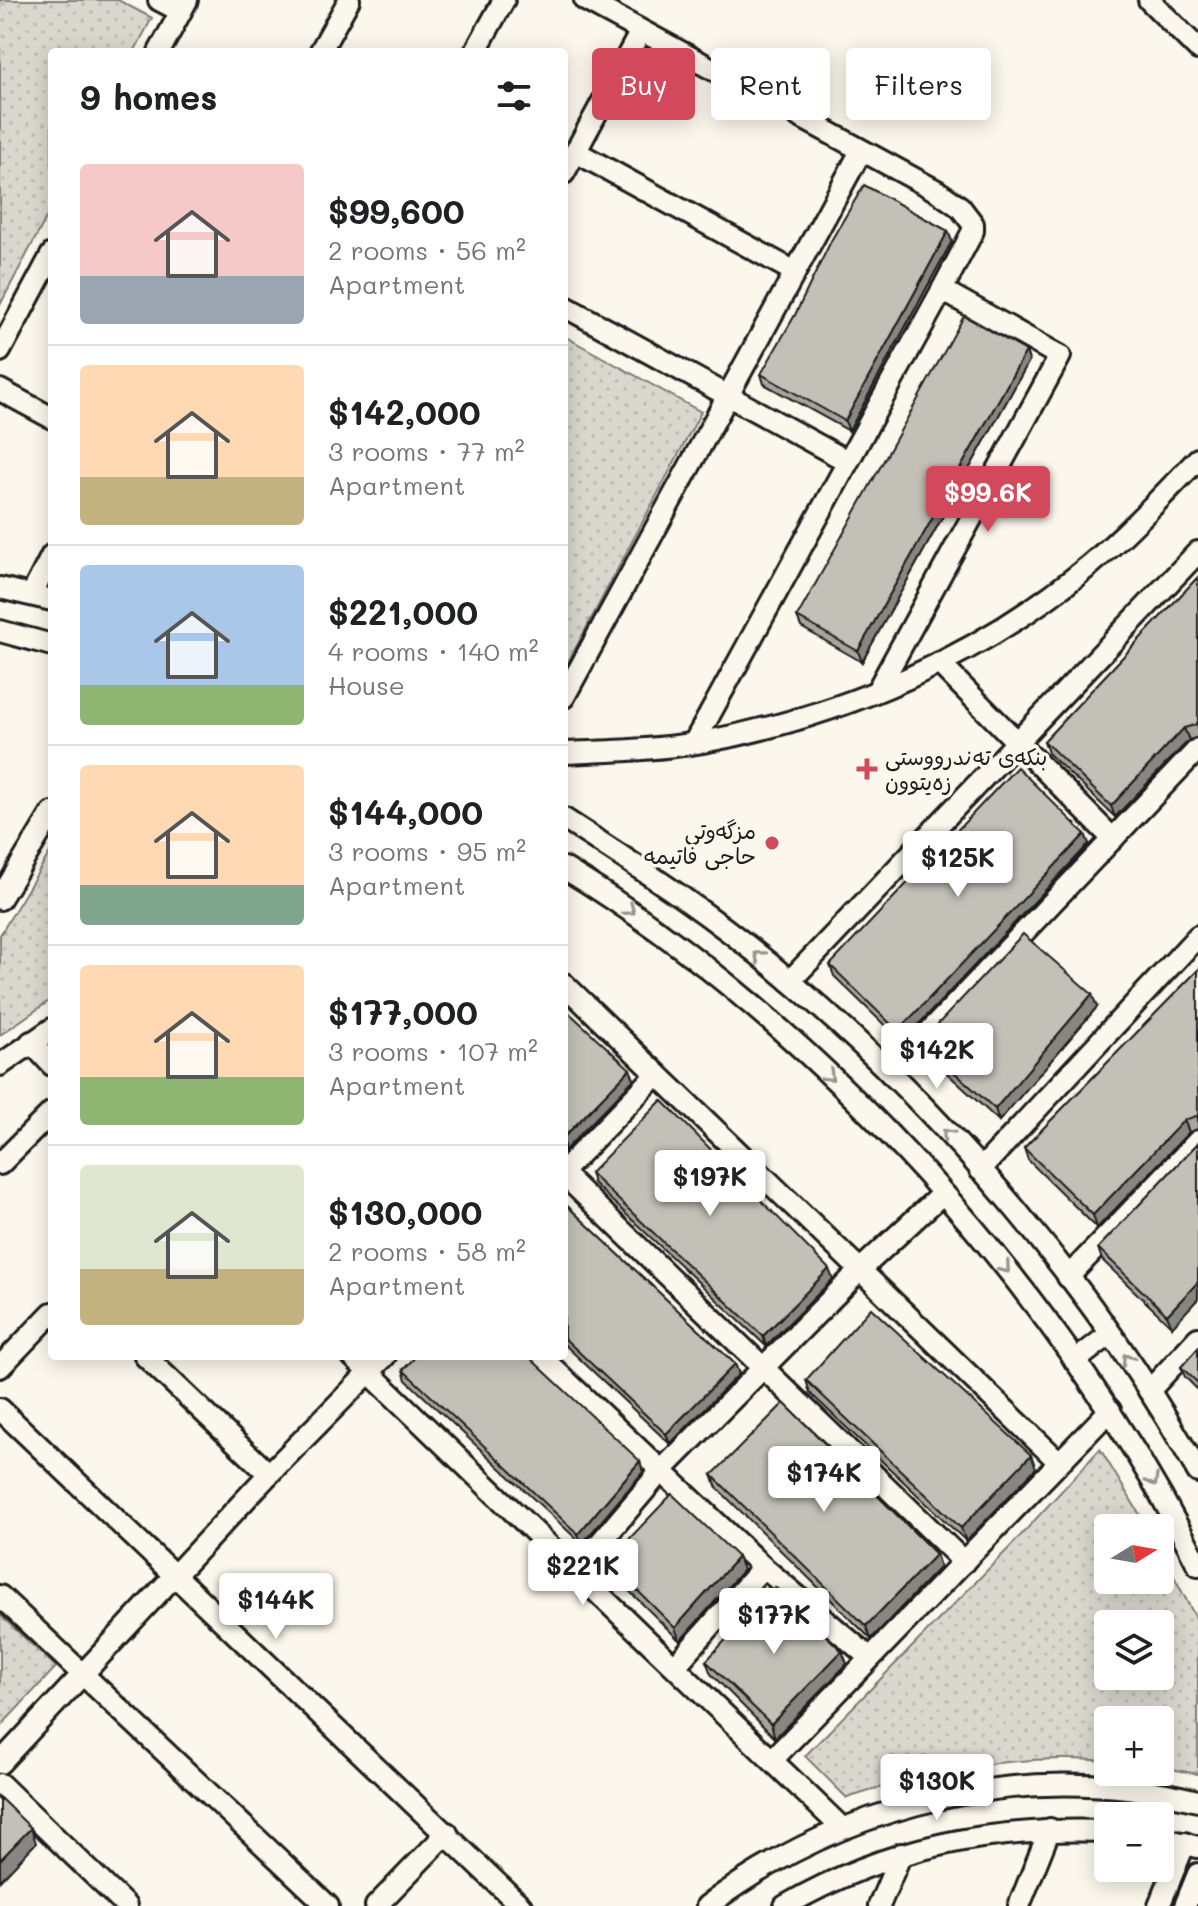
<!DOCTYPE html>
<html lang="en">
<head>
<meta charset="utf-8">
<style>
	body { margin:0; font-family:Mali,"Playpen Sans Arabic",sans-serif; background:#f6f6f6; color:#202124; height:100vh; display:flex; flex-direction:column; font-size:30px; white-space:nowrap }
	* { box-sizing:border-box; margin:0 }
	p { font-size:26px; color:#757577 }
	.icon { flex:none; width:44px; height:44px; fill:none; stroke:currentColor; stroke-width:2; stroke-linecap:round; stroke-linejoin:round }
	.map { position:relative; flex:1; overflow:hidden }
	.drawer { position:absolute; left:48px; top:48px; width:520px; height:1312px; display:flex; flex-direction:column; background:#fff; border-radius:8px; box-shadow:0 4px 20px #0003 }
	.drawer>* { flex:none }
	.top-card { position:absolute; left:592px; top:48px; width:486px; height:72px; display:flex; gap:16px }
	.needle { width:52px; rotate:79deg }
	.tools { position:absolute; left:1094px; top:1514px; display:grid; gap:16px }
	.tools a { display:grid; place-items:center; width:80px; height:80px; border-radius:8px; background:#fff; box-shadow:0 4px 20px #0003; font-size:40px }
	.price { position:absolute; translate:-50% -68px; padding:0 18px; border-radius:8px; background:#fff; color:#222; font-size:26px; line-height:52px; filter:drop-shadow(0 2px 4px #0008) }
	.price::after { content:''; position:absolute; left:50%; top:48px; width:24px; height:18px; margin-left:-12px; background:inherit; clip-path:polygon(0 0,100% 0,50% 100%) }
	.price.active { background:#d1495b; color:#fff }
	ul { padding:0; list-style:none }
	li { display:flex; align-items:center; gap:24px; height:200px; padding:0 32px }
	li+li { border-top:2px solid #e0e0e0 }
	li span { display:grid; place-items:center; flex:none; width:224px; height:160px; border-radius:8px; color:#555 }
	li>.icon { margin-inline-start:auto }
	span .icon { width:96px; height:96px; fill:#fffc; stroke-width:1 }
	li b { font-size:34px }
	h2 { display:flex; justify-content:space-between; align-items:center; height:96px; padding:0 32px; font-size:34px }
	.chip { padding:0 28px; border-radius:8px; background:#fff; box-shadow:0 4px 20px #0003; font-size:28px; line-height:72px }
	.chip.active { background:#d1495b; color:#fff }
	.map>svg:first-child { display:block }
	.grass { fill:url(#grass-dots); stroke:#7b7a75; stroke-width:2; fill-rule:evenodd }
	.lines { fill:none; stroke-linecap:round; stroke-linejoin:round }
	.minor-casing { stroke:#1c1c1c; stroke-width:26 }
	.minor { stroke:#fbf7ec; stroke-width:20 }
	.wall { fill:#a8a59e; stroke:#1c1c1c; stroke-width:2 }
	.shaded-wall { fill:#888681; stroke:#1c1c1c; stroke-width:2 }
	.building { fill:#c3c0b8; stroke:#1c1c1c; stroke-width:2 }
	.oneway { stroke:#97948e }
	.poi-dot { fill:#d1495b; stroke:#fbf7ec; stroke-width:3 }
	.labels { text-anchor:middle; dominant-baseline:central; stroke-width:7; stroke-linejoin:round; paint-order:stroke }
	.poi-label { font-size:22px; fill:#1c1c1c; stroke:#fbf7ec; text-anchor:start }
</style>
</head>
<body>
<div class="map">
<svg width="1198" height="1906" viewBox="0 0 1198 1906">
	<defs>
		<pattern id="grass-dots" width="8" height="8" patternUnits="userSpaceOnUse" patternTransform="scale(2)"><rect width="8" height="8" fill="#dad7ce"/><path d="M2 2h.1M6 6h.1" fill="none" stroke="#bab8b0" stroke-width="1.8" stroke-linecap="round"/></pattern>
	</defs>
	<rect width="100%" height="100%" fill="#fbf7ec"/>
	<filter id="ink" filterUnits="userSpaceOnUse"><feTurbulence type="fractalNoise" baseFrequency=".0125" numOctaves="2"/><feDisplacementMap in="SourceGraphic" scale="16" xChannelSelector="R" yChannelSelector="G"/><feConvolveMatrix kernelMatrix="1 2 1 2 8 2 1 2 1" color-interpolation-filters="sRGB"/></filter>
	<g filter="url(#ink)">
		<g class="grass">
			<path d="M0,0h118l34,18 -18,34h-82v155l-52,98z"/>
			<path d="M564,336l137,76 -137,258z"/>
			<path d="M52,849v150l-52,36v-100z"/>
			<path d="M1100,1449l48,79h-40v52h52v-30l38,72v152l-38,-7v-47h-52v41c-89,-8 -176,9 -261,37l-42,-42 207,-211zM1108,1624h52v52h-52z"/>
			<path d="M0,1615l56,52 -56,60z"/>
		</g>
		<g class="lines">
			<g class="minor-casing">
				<g id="minor">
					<path d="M159,0l21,11"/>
					<path d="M585,0l352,191 23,16 13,17v7l-31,59 -248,453"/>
					<path d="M1149,0l49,49"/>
					<path d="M159,52l28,-52"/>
					<path d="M320,52l29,-52"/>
					<path d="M475,52l29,-52"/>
					<path d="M576,152l219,120"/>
					<path d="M564,173l77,-142"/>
					<path d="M564,306l283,155"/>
					<path d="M0,351l52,-97"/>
					<path d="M0,390l52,28"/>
					<path d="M0,588l52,12"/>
					<path d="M32,594l20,-39"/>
					<path d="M0,631l52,14"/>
					<path d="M939,663l174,176"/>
					<path d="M877,691l183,-335 -118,-66"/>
					<path d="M564,697l297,-546"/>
					<path d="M564,753c46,-2 93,-3 139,-11 140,-26 277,-85 387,-177 39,-33 73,-70 108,-106"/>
					<path d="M564,819c78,50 156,101 226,162 156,132 309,313 408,491"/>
					<path d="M564,868c256,156 500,429 634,697"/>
					<path d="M0,899l52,-86"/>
					<path d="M790,981l408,-429"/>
					<path d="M564,984l495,478"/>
					<path d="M31,1042l21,23"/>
					<path d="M0,1065l52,-36"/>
					<path d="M890,1073l308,-324"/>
					<path d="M0,1164l52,-52"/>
					<path d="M564,1170l93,-96"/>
					<path d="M980,1170l218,-234"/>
					<path d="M564,1175l400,387"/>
					<path d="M1068,1277l130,-136"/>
					<path d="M145,1356l124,118"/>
					<path d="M352,1356l490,472"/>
					<path d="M540,1356l223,211 107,91"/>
					<path d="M1075,1361l35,-27"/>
					<path d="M0,1367l52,-54"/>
					<path d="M1149,1391l49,-53"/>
					<path d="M0,1409l521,497"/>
					<path d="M577,1570l84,-99 199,-201 82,-76"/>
					<path d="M0,1596l328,310"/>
					<path d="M675,1666l88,-99"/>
					<path d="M772,1760l338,-350"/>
					<path d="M0,1763l269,-289 116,-118"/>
					<path d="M0,1784l126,122"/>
					<path d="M1160,1838l38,9"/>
					<path d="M376,1906l71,-73"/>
					<path d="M707,1906c139,-104 320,-148 491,-105"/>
					<path d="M785,1906c104,-60 205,-79 323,-75"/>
					<path d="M879,1906l22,-52"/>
					<path d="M1019,1906l31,-77"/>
					<path d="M1159,1906l26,-63"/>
					<path d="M1185,1906l13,-32"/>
				</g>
			</g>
			<use href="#minor" class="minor"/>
		</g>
		<g class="wall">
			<path d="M952,241l-103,190 -85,-47 -3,-10z"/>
			<path d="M1026,351l3,10 -167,301 -61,-35 -4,-10z"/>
			<path d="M1198,577v160l-9,3 -74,77 -67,-64 -4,-12z"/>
			<path d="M1085,834l4,10 -187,198 -68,-66 -4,-11z"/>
			<path d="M1198,970v159l-9,3 -92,96 -69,-68 -4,-12z"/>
			<path d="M1097,1007l-98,114 -73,-67 -5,-12z"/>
			<path d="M1198,1143l-26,184 -70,-67 -4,-12z"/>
			<path d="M590,1173l243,106 -67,67 -173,-163z"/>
			<path d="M564,1203l171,161 4,10 -69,70 -106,-100z"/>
			<path d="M1198,1348v42l-13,-13 -4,-10z"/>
			<path d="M403,1370l237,91 3,11 -61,72 -176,-164z"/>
			<path d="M806,1380l230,88 -70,73 -156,-148z"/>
			<path d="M712,1475l224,79 4,13 -69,72 -154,-151z"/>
			<path d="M738,1557l5,13 -63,71 -68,-67 -4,-13z"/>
			<path d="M842,1651l5,13 -72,74 -64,-64 -5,-13z"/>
		</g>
		<g class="shaded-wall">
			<path d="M948,231l4,10 -103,190 -4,-10z"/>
			<path d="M1026,351l3,10 -167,301 -4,-11z"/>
			<path d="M1184,728l5,12 -74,77 -4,-11z"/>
			<path d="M1085,834l4,10 -187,198 -4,-11z"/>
			<path d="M1092,994l5,13 -98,114 -4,-12z"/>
			<path d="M630,1069l4,10 -70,72v-14z"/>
			<path d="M1184,1120l5,12 -92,96 -4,-13z"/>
			<path d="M829,1269l4,10 -67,67 -3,-10z"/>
			<path d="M1198,1282v17l-26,28 -5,-12z"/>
			<path d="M735,1364l4,10 -69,70 -4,-10z"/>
			<path d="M1031,1455l5,13 -70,73 -5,-13z"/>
			<path d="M640,1461l3,11 -61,72 -4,-10z"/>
			<path d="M936,1554l4,13 -69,72 -5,-13z"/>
			<path d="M738,1557l5,13 -63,71 -5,-13z"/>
			<path d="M842,1651l5,13 -72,74 -4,-14z"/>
			<path d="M31,1828l5,15 -36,38v-21z"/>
		</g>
		<g class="building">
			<path d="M864,185l84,46 -103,190 -84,-47 34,-59 37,-76z"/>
			<path d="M964,316l62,35 -168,300 -61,-34z"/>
			<path d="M1198,577v145l-3,3 -11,3 -73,78 -67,-65z"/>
			<path d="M1017,767l68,67 -187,197 -68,-66z"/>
			<path d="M1023,934l69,60 -97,115 -74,-67z"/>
			<path d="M1198,970v147l-2,-1 -12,4 -91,95 -69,-67z"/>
			<path d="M564,1008l66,61 -66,68z"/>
			<path d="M662,1100l167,169 -66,67 -173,-163z"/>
			<path d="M1198,1143v139l-31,33 -69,-67z"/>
			<path d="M564,1203l171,161 -69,70 -102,-96z"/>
			<path d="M871,1308l160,147 -70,73 -155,-148z"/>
			<path d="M1198,1348v35l-17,-16z"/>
			<path d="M416,1356h112l112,105 -62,73 -175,-164z"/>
			<path d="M784,1403l152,151 -70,72 -154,-151z"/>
			<path d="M672,1494l66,63 -63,71 -67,-67z"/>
			<path d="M775,1587l67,64 -71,73 -65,-63z"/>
			<path d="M0,1798l31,30 -31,32z"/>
		</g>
		<defs><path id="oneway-chevron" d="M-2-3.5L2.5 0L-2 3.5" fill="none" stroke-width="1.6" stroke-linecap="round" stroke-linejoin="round" transform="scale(2)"/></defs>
		<g class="oneway">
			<use href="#oneway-chevron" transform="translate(630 910) rotate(36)"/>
			<use href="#oneway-chevron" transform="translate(759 956) rotate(-142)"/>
			<use href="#oneway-chevron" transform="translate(829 1076) rotate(44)"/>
			<use href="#oneway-chevron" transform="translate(947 1134) rotate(-133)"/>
			<use href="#oneway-chevron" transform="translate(1005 1268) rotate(50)"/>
			<use href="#oneway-chevron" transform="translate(1127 1359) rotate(-124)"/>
			<use href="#oneway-chevron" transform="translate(1153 1481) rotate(61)"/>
		</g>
	</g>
	<g class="poi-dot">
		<path d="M863 757h8v8h8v8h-8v8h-8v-8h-8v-8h8z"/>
		<circle cx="772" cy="843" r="8"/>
	</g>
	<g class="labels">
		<g class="poi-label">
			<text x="885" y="756">بنکەی تەندرووستی<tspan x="885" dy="25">زەیتوون</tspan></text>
			<text x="756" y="830" text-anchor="end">مزگەوتی<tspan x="756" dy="25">حاجی فاتیمە</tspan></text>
		</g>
	</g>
</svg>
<div class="tools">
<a><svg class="needle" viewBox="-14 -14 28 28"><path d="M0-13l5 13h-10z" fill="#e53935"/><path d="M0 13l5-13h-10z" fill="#757577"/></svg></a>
<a><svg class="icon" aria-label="layers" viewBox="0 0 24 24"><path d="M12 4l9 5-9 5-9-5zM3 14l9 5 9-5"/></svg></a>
<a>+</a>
<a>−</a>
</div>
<b class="price active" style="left:988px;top:534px">$99.6K</b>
<b class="price" style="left:958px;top:899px">$125K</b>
<b class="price" style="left:937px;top:1091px">$142K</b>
<b class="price" style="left:710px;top:1218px">$197K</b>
<b class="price" style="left:824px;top:1514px">$174K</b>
<b class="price" style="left:583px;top:1607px">$221K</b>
<b class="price" style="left:276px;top:1641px">$144K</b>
<b class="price" style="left:774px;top:1656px">$177K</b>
<b class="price" style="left:937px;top:1822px">$130K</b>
<div class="top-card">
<a class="chip active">Buy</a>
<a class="chip">Rent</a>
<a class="chip">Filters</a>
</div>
<section class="drawer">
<h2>9 homes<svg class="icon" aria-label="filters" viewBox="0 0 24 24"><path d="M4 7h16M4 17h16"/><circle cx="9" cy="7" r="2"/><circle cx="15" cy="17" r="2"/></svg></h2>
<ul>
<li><span style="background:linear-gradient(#f6c9c9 70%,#9aa5b1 0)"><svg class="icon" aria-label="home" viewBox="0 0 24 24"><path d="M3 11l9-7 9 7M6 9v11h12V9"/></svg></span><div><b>$99,600</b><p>2 rooms · 56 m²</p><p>Apartment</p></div></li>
<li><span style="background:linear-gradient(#ffd9b3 70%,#c2b280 0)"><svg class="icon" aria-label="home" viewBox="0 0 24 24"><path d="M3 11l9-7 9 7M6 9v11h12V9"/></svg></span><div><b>$142,000</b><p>3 rooms · 77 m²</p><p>Apartment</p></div></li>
<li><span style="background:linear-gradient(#a9c7e8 75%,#8fb573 0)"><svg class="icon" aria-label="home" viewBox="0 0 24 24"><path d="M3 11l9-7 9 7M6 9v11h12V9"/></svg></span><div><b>$221,000</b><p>4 rooms · 140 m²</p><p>House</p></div></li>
<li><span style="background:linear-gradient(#ffd9b3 75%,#7fa58c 0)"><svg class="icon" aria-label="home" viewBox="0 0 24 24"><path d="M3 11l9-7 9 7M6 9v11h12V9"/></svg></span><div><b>$144,000</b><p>3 rooms · 95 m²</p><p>Apartment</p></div></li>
<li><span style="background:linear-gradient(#ffd9b3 70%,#8fb573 0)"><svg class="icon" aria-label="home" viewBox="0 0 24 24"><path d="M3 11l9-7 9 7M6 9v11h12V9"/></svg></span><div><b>$177,000</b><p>3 rooms · 107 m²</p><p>Apartment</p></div></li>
<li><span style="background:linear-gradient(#dfe7d0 65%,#c2b280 0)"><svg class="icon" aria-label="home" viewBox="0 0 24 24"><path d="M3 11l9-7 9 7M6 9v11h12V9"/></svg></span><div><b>$130,000</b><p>2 rooms · 58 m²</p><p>Apartment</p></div></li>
</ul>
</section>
</div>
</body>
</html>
